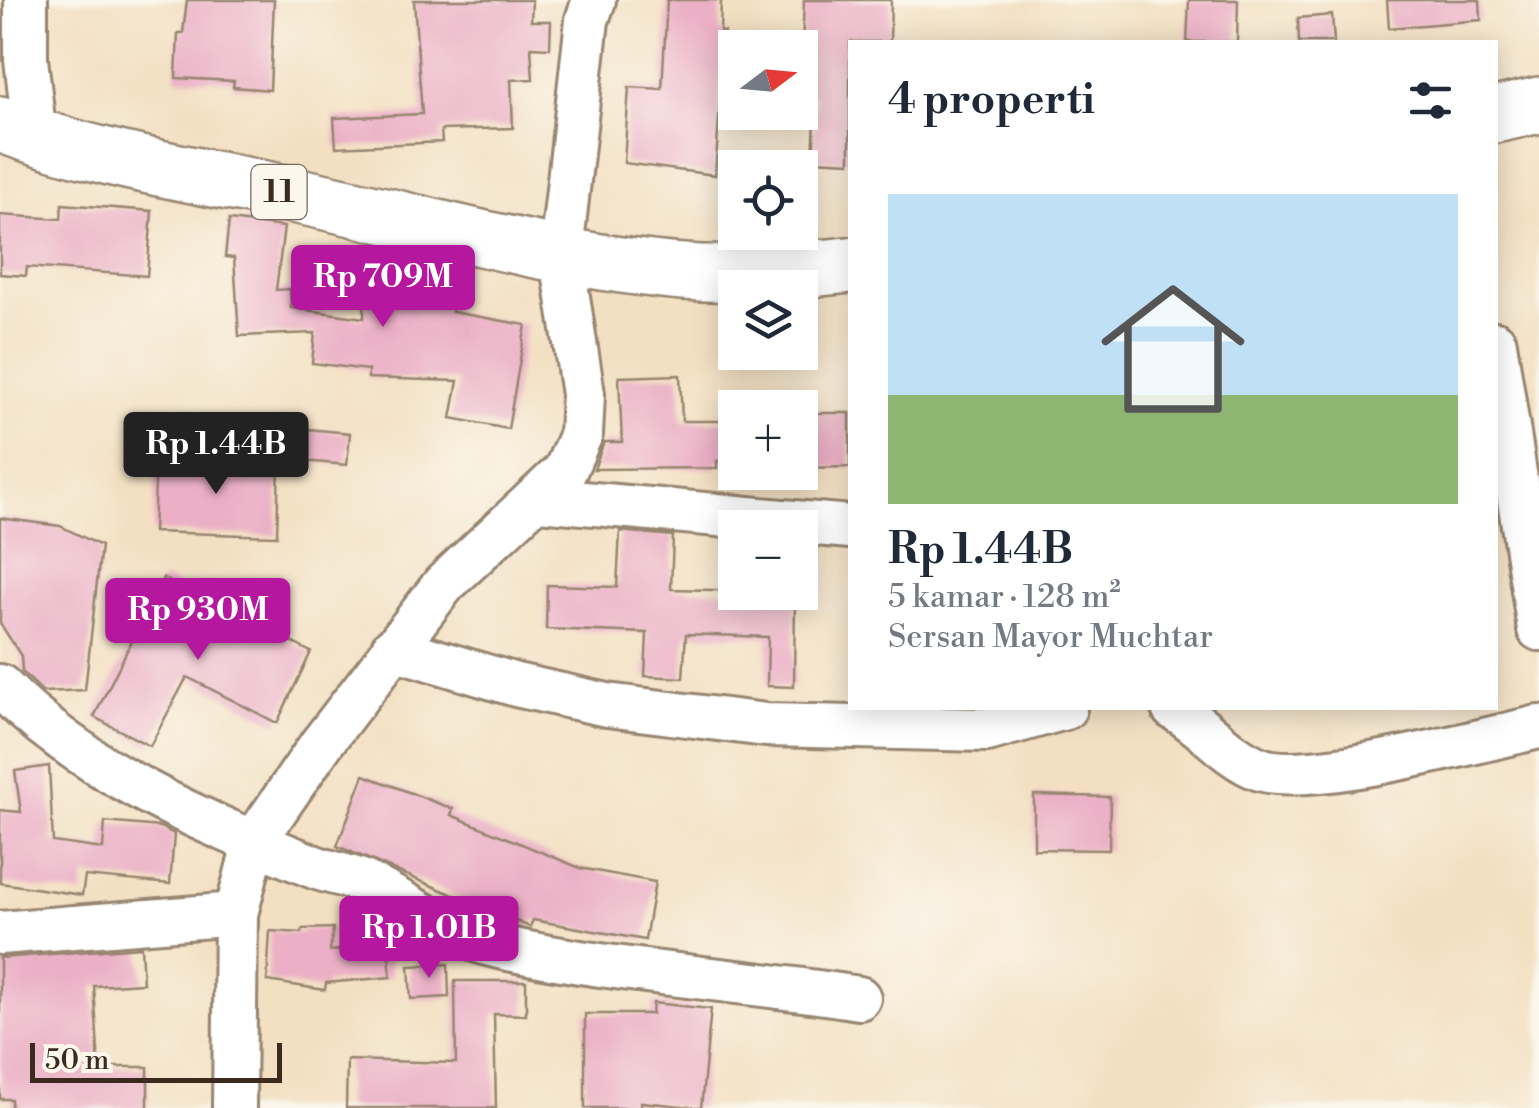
<!DOCTYPE html>
<html lang="id">
<head>
<meta charset="utf-8">
<style>
	body { margin:0; font-family:"Libre Bodoni",serif; background:#f2f2f3; color:#1f2937; height:100vh; display:flex; flex-direction:column; font-size:38px; white-space:nowrap }
	* { box-sizing:border-box; margin:0 }
	p { font-size:32px; color:#747a83 }
	.icon { flex:none; width:55px; height:55px; fill:none; stroke:currentColor; stroke-width:2; stroke-linecap:round; stroke-linejoin:round }
	.map { position:relative; flex:1; overflow:hidden }
	.drawer { position:absolute; left:848px; top:40px; width:650px; height:670px; display:flex; flex-direction:column; background:#fff; border-radius:0px; box-shadow:0 5px 25px #0003 }
	.drawer>* { flex:none }
	.needle { width:65px; rotate:74deg }
	.fabs { position:absolute; left:718px; top:30px; display:grid; gap:20px }
	.fabs a { display:grid; place-items:center; width:100px; height:100px; border-radius:0px; background:#fff; box-shadow:0 5px 25px #0003; font-size:50px }
	.scale { position:absolute; left:30px; bottom:25px; width:252px; box-sizing:border-box; padding-left:10px; border:5px solid #3b2a1e; border-top:0; font-size:28px; line-height:35px; white-space:nowrap; color:#3b2a1e; -webkit-text-stroke:8px #fbf7ec; paint-order:stroke }
	.price { position:absolute; translate:-50% -85px; padding:0 22px; border-radius:10px; background:#b5179e; color:#fff; font-size:32px; line-height:65px; filter:drop-shadow(0 2px 5px #0008) }
	.price::after { content:''; position:absolute; left:50%; top:60px; width:30px; height:22px; margin-left:-15px; background:inherit; clip-path:polygon(0 0,100% 0,50% 100%) }
	.price.on { background:#222; color:#fff }
	ul { padding:0; list-style:none }
	li { display:grid; align-content:center; gap:20px; height:530px; padding:0 40px }
	li+li { border-top:2px solid #e0e1e3 }
	li span { display:grid; place-items:center; height:310px; border-radius:0px; color:#555 }
	li>.icon { margin-inline-start:auto }
	span .icon { width:180px; height:180px; fill:#fffc; stroke-width:1 }
	li b { font-size:42px }
	h2 { display:flex; justify-content:space-between; align-items:center; height:120px; padding:0 40px; font-size:42px }
	.map>svg:first-child { display:block }
	.building { fill:#ebb0c6 }
	.lines { fill:none; stroke-linecap:round; stroke-linejoin:round }
	.minor-casing { stroke:#978570; stroke-width:48 }
	.highway-casing { stroke:#978570; stroke-width:60 }
	.minor { stroke:#fff; stroke-width:42 }
	.highway { stroke:#fff; stroke-width:55 }
	.labels { text-anchor:middle; dominant-baseline:central; stroke-width:8; stroke-linejoin:round; paint-order:stroke }
	.shield { fill:#fbf7ec; stroke:#75685c; stroke-width:2.5 }
	.shield-label { font-size:32px; font-weight:bold; fill:#3b2a1e }
</style>
</head>
<body>
<div class="map">
<svg width="1539" height="1108" viewBox="0 0 1539 1108">
	<rect width="100%" height="100%" fill="#fbf7ec"/>
	<filter id="ink" filterUnits="userSpaceOnUse"><feTurbulence type="fractalNoise" baseFrequency=".01" numOctaves="2"/><feDisplacementMap in="SourceGraphic" scale="20" xChannelSelector="R" yChannelSelector="G"/><feConvolveMatrix kernelMatrix="1 2 1 2 8 2 1 2 1" color-interpolation-filters="sRGB"/></filter>
	<filter id="wash" filterUnits="userSpaceOnUse"><feTurbulence type="fractalNoise" baseFrequency=".0048" numOctaves="4" result="noise"/><feDisplacementMap in="SourceGraphic" scale="40" xChannelSelector="R" yChannelSelector="G"/><feGaussianBlur stdDeviation="2.25" result="paint"/><feColorMatrix in="noise" values="0 0 0 0 0 0 0 0 0 0 0 0 0 0 0 0 0 1.4 0 .05"/><feComposite in="paint" operator="in"/></filter>
	<g filter="url(#wash)">
		<rect width="100%" height="100%" fill="#f3e0c3"/>
		<g id="blocks">
			<g class="building">
				<path d="M187,0h87l-4,90 -37,-3 1,-6 -58,-3 2,-45h5z"/>
				<path d="M414,0h118l-1,21h20l-1,27 -19,-1 2,32 -22,1 2,48 -72,2 1,12 -106,5 -2,-29 88,-4z"/>
				<path d="M667,0h54l-1,32h5l-10,143 -91,-12 5,-76 33,2z"/>
				<path d="M804,0h87l-1,42h-40v120l-37,-2 3,-63 -16,-1z"/>
				<path d="M1189,0h49l-1,42h-50z"/>
				<path d="M1387,0h93l1,20 -92,8z"/>
				<path d="M1332,15l2,27h-35l-1,-24z"/>
				<path d="M62,204l90,7 -5,65 -120,-9 -1,9 -26,-2v-59l61,4z"/>
				<path d="M229,220l55,7 -8,63 14,-1 1,19 73,10 1,-46 47,1 -1,30 42,3 -1,6 74,13 -18,104 -57,-11 7,-37 -90,-3v-8l-56,-7 3,-30 -76,3 -5,-78 -9,-1z"/>
				<path d="M680,375l2,46h53v42l-18,-2v7l-123,1 10,-27h18l-3,-65z"/>
				<path d="M815,413h35v54l-50,1v-38l16,2z"/>
				<path d="M296,428l54,5 -3,32 -54,-5z"/>
				<path d="M156,458l123,4 -2,74 -124,-4z"/>
				<path d="M0,518l60,8 41,20 -16,144 -42,2 -21,-20 -1,-16 -21,-33z"/>
				<path d="M620,531l53,5 -2,53 124,3 -1,95 -27,-1 1,-49 -82,-3 -3,44 -38,-2 2,-43 -101,-4 1,-44 70,2z"/>
				<path d="M163,578l148,74 -34,71 -90,-46 -37,69 -56,-29z"/>
				<path d="M49,766l4,76 50,7 2,-27 55,5 14,7 -4,50 -85,-8 -3,19 -82,-12v-73l21,2 -6,-41z"/>
				<path d="M364,775l89,34 -2,6 129,53 75,14 -10,58 -112,-20 -3,7 -193,-81z"/>
				<path d="M1034,795l76,2 -1,53 -75,-1z"/>
				<path d="M333,928l-3,23 58,-6 3,32 -65,6 -1,7 -58,-9 3,-50 32,2 1,-4z"/>
				<path d="M141,947l2,36 -49,3 5,81h49v41h-137v-9h-11v-141z"/>
				<path d="M448,964l1,33 -38,2 -2,-33z"/>
				<path d="M455,981h71v34l-32,-1 2,94h-150l1,-48 109,3z"/>
				<path d="M653,1003l58,6 -10,99 -60,-6v6h-56v-94h67z"/>
			</g>
		</g>
	</g>
	<g filter="url(#ink)">
		<use href="#blocks" fill-opacity="0" stroke="#978570" stroke-width="2.5"/>
		<g class="lines">
			<g class="minor-casing">
				<g id="minor">
					<path d="M26,0v59l9,78"/>
					<path d="M1495,343l44,286"/>
					<path d="M539,499l311,28"/>
					<path d="M393,648l123,37 91,20 159,20 221,5 78,-22"/>
					<path d="M0,686c85,87 201,135 312,180 19,8 40,9 58,19 42,21 82,52 129,62 118,26 240,32 360,51"/>
					<path d="M1173,708c30,16 54,49 87,61 50,17 222,-29 279,-42"/>
					<path d="M0,933l236,-19"/>
					<path d="M234,1108l2,-194 19,-74 67,-97 122,-159 121,-113 16,-37 2,-40 -22,-142 26,-232 7,-20"/>
				</g>
			</g>
			<g class="highway-casing">
				<g id="highway">
					<path d="M1495,115l44,-10"/>
					<path d="M0,124c99,37 200,51 303,73 124,26 253,65 380,75 56,4 112,-2 167,-7"/>
				</g>
			</g>
			<use href="#minor" class="minor"/>
			<use href="#highway" class="highway"/>
		</g>
	</g>
	<g class="labels">
		<rect class="shield" x="251.5" y="165" width="55" height="54" rx="8"/>
		<g class="shield-label">
			<text x="279" y="192">11</text>
		</g>
	</g>
</svg>
<div class="fabs">
<a><svg class="needle" viewBox="-14 -14 28 28"><path d="M0-13l5 13h-10z" fill="#e53935"/><path d="M0 13l5-13h-10z" fill="#747a83"/></svg></a>
<a><svg class="icon" aria-label="locate" viewBox="0 0 24 24"><circle cx="12" cy="12" r="6"/><path d="M12 2v4M12 18v4M2 12h4M18 12h4"/></svg></a>
<a><svg class="icon" aria-label="layers" viewBox="0 0 24 24"><path d="M12 4l9 5-9 5-9-5zM3 14l9 5 9-5"/></svg></a>
<a>+</a>
<a>−</a>
</div>
<div class="scale">50 m</div>
<b class="price" style="left:383px;top:330px">Rp 709M</b>
<b class="price on" style="left:216px;top:497px">Rp 1.44B</b>
<b class="price" style="left:198px;top:663px">Rp 930M</b>
<b class="price" style="left:429px;top:981px">Rp 1.01B</b>
<section class="drawer">
<h2>4 properti<svg class="icon" aria-label="filters" viewBox="0 0 24 24"><path d="M4 7h16M4 17h16"/><circle cx="9" cy="7" r="2"/><circle cx="15" cy="17" r="2"/></svg></h2>
<ul>
<li><span style="background:linear-gradient(#bfe0f5 65%,#8fb573 0)"><svg class="icon" aria-label="home" viewBox="0 0 24 24"><path d="M3 11l9-7 9 7M6 9v11h12V9"/></svg></span><div><b>Rp 1.44B</b><p>5 kamar · 128 m²</p><p>Sersan Mayor Muchtar</p></div></li>
</ul>
</section>
</div>
</body>
</html>
